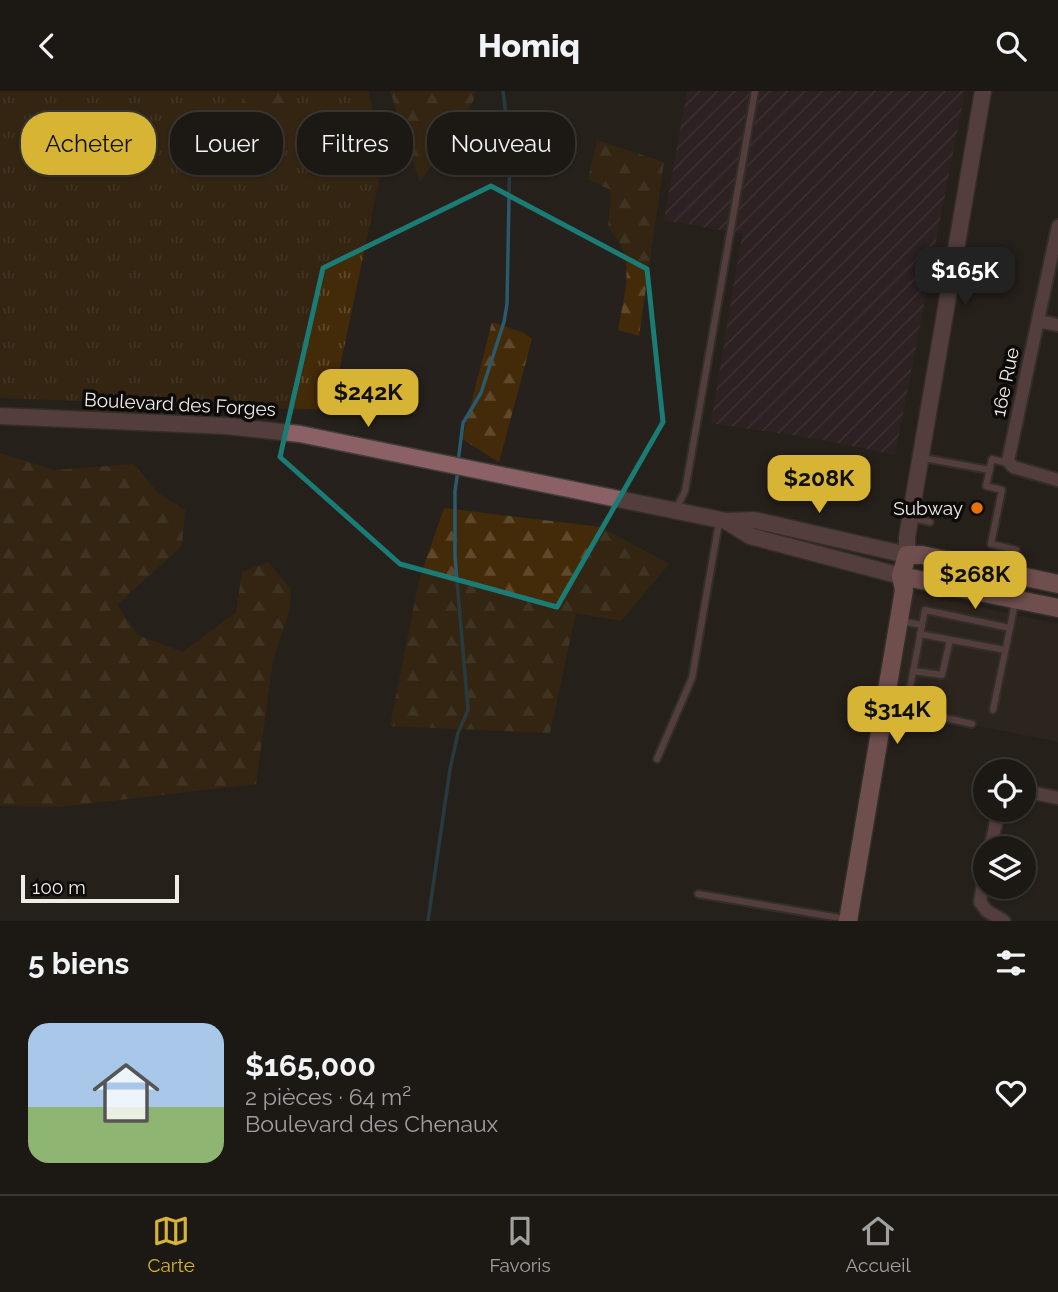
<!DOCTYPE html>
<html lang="fr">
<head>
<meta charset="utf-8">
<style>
	body { margin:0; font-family:Raleway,sans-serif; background:#292622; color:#f1f3f6; height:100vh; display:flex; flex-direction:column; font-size:26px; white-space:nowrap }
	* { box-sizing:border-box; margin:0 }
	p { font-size:23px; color:#a0a0a0 }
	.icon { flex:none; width:38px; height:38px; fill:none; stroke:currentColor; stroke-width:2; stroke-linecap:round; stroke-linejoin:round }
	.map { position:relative; height:830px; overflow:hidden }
	.panel { display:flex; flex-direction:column; background:#1c1915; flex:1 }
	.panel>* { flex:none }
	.top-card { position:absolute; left:21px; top:21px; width:700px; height:63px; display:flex; gap:14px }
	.fabs { position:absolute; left:973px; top:668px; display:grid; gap:14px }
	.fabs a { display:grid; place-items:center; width:63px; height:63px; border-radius:50%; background:#1c1915; box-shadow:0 2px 5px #0004,0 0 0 2px #3a3834; font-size:35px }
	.scale { position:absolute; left:21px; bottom:18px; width:158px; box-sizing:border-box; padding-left:7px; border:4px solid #f0ede9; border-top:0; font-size:19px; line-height:24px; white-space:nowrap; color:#f0ede9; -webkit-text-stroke:5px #0d0b09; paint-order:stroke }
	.price { position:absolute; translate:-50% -60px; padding:0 16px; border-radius:14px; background:#d8b434; color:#111; font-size:23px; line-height:46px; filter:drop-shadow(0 2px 4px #0008) }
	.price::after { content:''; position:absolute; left:50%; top:42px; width:21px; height:16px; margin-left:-10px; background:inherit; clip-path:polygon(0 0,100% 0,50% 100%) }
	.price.on { background:#222; color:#fff }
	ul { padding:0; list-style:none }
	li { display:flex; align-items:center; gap:21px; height:175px; padding:0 28px }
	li+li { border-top:2px solid #3a3834 }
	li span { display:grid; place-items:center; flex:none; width:196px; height:140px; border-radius:21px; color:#555 }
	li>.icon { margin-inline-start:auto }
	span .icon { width:84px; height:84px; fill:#fffc; stroke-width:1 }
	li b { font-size:30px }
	h2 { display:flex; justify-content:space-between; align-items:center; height:84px; padding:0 28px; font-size:30px }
	.chip { padding:0 24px; border-radius:28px; background:#1c1915; box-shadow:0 2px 5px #0004,0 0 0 2px #3a3834; font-size:24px; line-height:63px }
	.chip.on { background:#d8b434; color:#111 }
	header { display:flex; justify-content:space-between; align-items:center; height:91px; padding:0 28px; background:#1c1915; font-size:32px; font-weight:800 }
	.tab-bar { display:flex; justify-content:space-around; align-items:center; height:98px; border-top:2px solid #3a3834; background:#1c1915; font-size:19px; color:#a0a0a0 }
	.tab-bar a { display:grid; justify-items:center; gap:4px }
	.tab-bar .on { color:#d8b434 }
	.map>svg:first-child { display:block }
	.built { fill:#332a21 }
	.industrial { fill:url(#industrial-furrows) }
	.grass { fill:url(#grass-tufts) }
	.forest { fill:url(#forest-firs) }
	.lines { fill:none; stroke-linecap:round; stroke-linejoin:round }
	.stream { stroke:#295a6e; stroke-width:3.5 }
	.service-casing { stroke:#423e39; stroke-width:10 }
	.minor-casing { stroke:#423e39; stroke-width:16 }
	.tertiary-casing { stroke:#423e39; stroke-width:19 }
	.secondary-casing { stroke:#423e39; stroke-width:21 }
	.service { stroke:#8b6166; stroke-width:6 }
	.minor { stroke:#8b6166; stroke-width:12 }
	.tertiary { stroke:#8b6166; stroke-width:16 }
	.secondary { stroke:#c8858d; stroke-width:18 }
	.marked { fill:none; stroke:#1a7c74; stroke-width:5; stroke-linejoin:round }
	.food-dot { fill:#e8710a; stroke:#0d0b09; stroke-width:2.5 }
	.labels { text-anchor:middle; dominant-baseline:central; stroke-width:7; stroke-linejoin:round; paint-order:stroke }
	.street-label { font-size:19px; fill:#f0ede9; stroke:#0d0b09 }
	.poi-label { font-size:19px; fill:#f0ede9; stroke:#0d0b09; text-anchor:end }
</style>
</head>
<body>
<header><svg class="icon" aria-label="back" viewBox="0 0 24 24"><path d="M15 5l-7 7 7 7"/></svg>Homiq<svg class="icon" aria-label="search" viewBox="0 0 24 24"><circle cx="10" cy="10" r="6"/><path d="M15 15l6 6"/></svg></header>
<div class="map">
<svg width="1058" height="830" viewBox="0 0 1058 830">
	<defs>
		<pattern id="industrial-furrows" width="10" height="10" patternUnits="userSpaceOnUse" patternTransform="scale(1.75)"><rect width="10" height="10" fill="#35232c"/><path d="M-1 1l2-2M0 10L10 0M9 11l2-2" fill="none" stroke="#53434b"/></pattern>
		<pattern id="grass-tufts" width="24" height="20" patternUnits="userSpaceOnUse" patternTransform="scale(1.75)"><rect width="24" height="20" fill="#432a08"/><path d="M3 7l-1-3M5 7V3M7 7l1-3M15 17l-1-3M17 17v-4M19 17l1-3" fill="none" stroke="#5e492c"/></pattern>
		<pattern id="forest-firs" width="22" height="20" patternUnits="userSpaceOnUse" patternTransform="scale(1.75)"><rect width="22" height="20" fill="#432a08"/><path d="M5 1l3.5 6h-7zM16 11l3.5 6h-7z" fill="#5e492c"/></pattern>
	</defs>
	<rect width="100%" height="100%" fill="#26211c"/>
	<path class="built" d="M911,502l147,31v118l-164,-33z"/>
	<path class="industrial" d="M687,0h278l-70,364 -77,-16 -107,-16 31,-189 -78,-14z"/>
	<path class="grass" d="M0,0h244l-6,32 41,24 17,-56h72l10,39 2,46 -49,234 -331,-12z"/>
	<g class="forest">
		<path d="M244,0h52l-17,56 -19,19 -18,-8 -4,-35z"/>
		<path d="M390,0h86l-2,9 -54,82z"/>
		<path d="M597,49l67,22 -25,174 -21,-6c6,-36 20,-73 -10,-102l3,-38 -23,-11z"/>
		<path d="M492,231l32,11 8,6 -33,123 -37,-23z"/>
		<path d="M0,362l54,17 80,-6 24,29 27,17 -3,36 -65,59 21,30 45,17 53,-40 6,-40 26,-10 23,27 -1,20 -17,51 -17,124 -197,23 -59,-1z"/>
		<path d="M444,417l157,19 68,37 -48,57 -45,-8 -26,120 -160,-7 29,-146z"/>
	</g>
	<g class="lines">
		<g class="stream">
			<path d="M458,371l5,-39 18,-30 23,-71 3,-18 3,-157 -7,-56"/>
			<path d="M428,830l22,-152 8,-36 10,-23 -13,-153v-66l3,-21"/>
		</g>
		<g class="service-casing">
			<g id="service">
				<path d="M923,367l67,12"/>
				<path d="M1007,372l-15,-4 -6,27 16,4 -11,54 25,6 -5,23"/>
				<path d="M676,418l9,-18 70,-400"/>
				<path d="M912,427l18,4"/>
				<path d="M922,534l3,-15 85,18 5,-26"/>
				<path d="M920,543l85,16"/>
				<path d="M913,580l29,4 8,-35"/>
				<path d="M888,615l18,3 16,-84 -21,-4"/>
				<path d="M906,618l66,15"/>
				<path d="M993,619l17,-82"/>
				<path d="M657,668l35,-81 27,-156"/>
				<path d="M698,803l148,25"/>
			</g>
		</g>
		<g class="minor-casing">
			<g id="minor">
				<path d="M1058,135l-50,235 5,6 45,13"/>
				<path d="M1038,230l20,4"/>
				<path d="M1024,700l34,7"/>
				<path d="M990,758l9,-39"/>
				<path d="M985,783l-5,28 7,9 17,10"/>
			</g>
		</g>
		<g class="tertiary-casing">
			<g id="tertiary">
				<path d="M0,325l227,10 73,8 426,87 28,-1 153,35v-18l76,-446"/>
				<path d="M726,430l24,15 151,40"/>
			</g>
		</g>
		<g class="secondary-casing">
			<g id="secondary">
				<path d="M901,485l157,32"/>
				<path d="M848,830l56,-331 -3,-14 6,-21h15l136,29"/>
			</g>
		</g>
		<use href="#service" class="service"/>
		<use href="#minor" class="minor"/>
		<use href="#tertiary" class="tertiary"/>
		<use href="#secondary" class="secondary"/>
	</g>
	<path d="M0 0H1058V830H0ZM491,95l156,83 16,153 -106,185 -157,-43 -120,-107 43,-189z" fill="#26211c" fill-opacity=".55" fill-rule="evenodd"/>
	<path class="marked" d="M491,95l156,83 16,153 -106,185 -157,-43 -120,-107 43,-189z"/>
	<circle class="food-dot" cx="977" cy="417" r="7"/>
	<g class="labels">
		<g class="street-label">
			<text transform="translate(1005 291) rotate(-78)">16e Rue</text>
			<text transform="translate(180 313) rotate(3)">Boulevard des Forges</text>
		</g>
		<g class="poi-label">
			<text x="963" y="417">Subway</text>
		</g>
	</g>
</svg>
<div class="fabs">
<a><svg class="icon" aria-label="locate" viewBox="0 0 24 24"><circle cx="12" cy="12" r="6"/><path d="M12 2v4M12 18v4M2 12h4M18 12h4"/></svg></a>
<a><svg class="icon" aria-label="layers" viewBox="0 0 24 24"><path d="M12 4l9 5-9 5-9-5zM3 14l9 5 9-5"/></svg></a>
</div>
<div class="scale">100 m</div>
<b class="price on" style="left:965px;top:216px">$165K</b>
<b class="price" style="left:368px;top:338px">$242K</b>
<b class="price" style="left:819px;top:424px">$208K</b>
<b class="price" style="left:975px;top:520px">$268K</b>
<b class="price" style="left:897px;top:655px">$314K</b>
<div class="top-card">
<a class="chip on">Acheter</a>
<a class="chip">Louer</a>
<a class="chip">Filtres</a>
<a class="chip">Nouveau</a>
</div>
</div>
<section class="panel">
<h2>5 biens<svg class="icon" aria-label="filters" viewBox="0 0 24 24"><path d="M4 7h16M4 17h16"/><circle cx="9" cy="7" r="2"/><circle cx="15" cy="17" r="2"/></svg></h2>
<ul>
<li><span style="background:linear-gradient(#a9c7e8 60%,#8fb573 0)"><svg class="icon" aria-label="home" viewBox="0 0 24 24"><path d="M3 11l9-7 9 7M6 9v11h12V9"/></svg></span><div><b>$165,000</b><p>2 pièces · 64 m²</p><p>Boulevard des Chenaux</p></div><svg class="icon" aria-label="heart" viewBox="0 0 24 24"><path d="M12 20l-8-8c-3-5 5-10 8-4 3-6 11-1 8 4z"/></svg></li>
</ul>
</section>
<nav class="tab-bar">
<a class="on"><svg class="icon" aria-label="map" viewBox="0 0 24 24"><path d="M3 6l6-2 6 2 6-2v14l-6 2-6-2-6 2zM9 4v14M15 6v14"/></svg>Carte</a>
<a><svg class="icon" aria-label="saved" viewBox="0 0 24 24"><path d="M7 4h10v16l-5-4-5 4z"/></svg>Favoris</a>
<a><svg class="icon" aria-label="home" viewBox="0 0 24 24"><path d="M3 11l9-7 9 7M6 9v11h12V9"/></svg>Accueil</a>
</nav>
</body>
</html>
